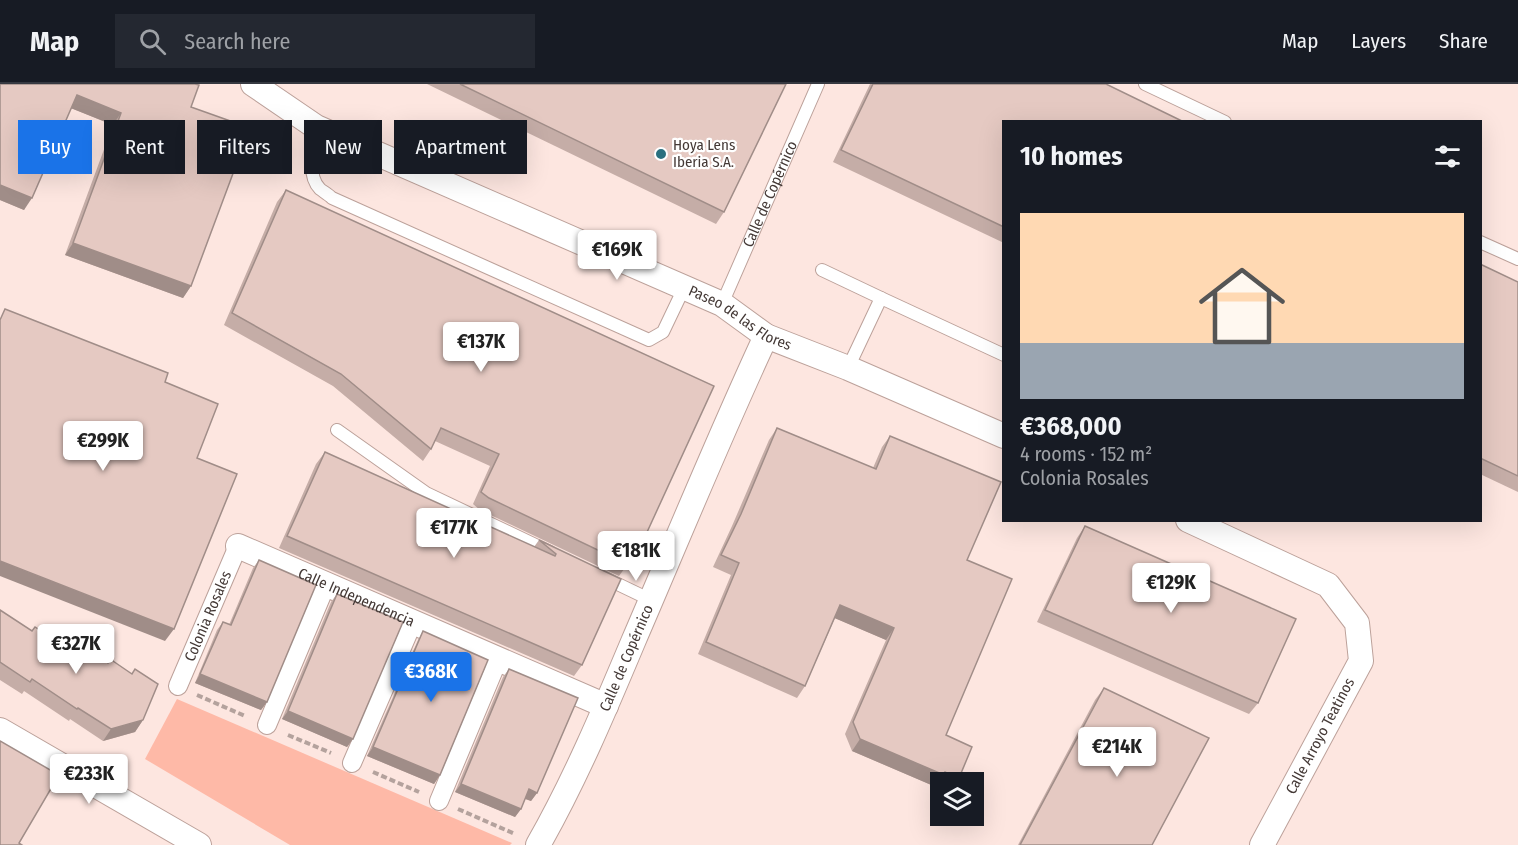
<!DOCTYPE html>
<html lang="en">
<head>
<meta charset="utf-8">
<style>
	body { margin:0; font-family:"Fira Sans Condensed",sans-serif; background:#242831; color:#f1f3f6; height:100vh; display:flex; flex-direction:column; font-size:22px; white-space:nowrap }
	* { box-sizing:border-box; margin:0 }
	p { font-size:20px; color:#9ea1a6 }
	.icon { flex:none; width:33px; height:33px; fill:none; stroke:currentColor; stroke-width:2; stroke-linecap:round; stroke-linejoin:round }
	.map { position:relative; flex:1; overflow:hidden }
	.panel { position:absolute; left:1002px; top:36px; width:480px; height:402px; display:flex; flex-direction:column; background:#171b24; border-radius:0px; box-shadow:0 6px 24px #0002 }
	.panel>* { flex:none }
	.hud { position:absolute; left:18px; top:36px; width:570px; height:54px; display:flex; gap:12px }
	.tools { position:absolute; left:930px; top:688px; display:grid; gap:12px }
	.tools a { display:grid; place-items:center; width:54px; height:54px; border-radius:0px; background:#171b24; box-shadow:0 6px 24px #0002; font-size:30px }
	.price { position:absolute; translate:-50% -51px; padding:0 14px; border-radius:6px; background:#fff; color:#222; font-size:20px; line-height:39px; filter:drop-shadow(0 2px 3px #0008) }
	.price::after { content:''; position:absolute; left:50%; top:36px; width:18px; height:14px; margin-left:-9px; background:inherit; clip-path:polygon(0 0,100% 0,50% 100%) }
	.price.active { background:#1a73e8; color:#fff }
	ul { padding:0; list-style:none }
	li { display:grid; align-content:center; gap:12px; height:318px; padding:0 18px }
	li span { display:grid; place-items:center; height:186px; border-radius:0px; color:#555 }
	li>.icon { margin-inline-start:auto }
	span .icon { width:108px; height:108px; fill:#fffc; stroke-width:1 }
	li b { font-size:26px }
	h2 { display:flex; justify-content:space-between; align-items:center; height:72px; padding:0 18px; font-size:26px }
	.pill { padding:0 21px; border-radius:0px; background:#171b24; box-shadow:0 6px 24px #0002; font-size:21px; line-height:54px }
	.pill.active { background:#1a73e8; color:#fff }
	header { display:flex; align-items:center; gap:36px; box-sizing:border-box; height:84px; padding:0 30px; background:#171b24; border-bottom:2px solid #363941 }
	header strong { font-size:28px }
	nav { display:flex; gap:33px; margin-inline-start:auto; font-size:21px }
	.search { width:420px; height:54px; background:#242831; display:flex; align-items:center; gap:15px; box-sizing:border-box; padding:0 21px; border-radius:0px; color:#9ea1a6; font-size:22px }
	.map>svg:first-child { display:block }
	.green { fill:#feb9a7 }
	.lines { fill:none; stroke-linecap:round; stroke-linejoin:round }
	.service-casing { stroke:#bca19a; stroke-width:14 }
	.pedestrian-casing { stroke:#bca19a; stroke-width:20 }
	.minor-casing { stroke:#bca19a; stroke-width:26 }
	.path { stroke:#b4a29d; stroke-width:4; stroke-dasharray:6 3; stroke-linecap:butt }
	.service { stroke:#fff; stroke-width:12 }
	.pedestrian { stroke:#fff; stroke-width:18 }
	.minor { stroke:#fff; stroke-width:24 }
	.wall { fill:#c5ada7 }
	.shaded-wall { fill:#a08d88 }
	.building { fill:#e5c9c2; stroke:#a08d88; stroke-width:1.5 }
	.poi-dot { fill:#2b707f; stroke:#fff; stroke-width:2 }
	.labels { text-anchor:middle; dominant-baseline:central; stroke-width:4.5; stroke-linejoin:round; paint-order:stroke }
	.poi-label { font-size:15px; fill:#443936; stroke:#fff; text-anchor:start }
	.street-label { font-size:15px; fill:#443936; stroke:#fff }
</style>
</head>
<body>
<header>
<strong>Map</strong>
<div class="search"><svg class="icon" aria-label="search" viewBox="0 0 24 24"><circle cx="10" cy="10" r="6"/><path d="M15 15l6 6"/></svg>Search here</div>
<nav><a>Map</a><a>Layers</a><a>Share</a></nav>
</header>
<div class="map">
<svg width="1518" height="761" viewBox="0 0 1518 761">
	<rect width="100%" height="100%" fill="#fde6e0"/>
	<path class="green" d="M177,615l335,144 -2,2h-220l-145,-86z"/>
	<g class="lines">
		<g class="service-casing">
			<g id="service">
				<path d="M1145,0l80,38"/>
				<path d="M316,43c-3,18 -10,48 4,62 4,3 9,6 12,9l317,142 14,-8 21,-44"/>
				<path d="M1480,158l38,17"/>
				<path d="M822,186l59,28"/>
				<path id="s1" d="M722,220l96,-220"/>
				<path d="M848,284l33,-70 123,57"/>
				<path d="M337,346l89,63 124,59"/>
				<path d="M603,493l48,23"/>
			</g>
		</g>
		<g class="pedestrian-casing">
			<g id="pedestrian">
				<path id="s2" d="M178,602l60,-140"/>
				<path d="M267,641l59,-140"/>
				<path d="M352,679l61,-141"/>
				<path d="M439,717l59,-141"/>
			</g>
		</g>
		<g class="minor-casing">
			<g id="minor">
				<path id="s3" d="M253,0l63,43 406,177 44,32 82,32 156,68"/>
				<path d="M1188,436l140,65 29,38 4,38 -99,184"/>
				<path id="s4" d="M238,462l368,160"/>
				<path d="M0,646l199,115"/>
				<path id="s5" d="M538,761c37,-65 66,-134 95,-203 44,-102 86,-205 133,-306"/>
			</g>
		</g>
		<g class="path">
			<path d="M197,611l48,21"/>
			<path d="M288,651l43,18"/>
			<path d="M373,688l46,20"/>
			<path d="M458,725l57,25"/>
		</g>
		<use href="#service" class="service"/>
		<use href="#pedestrian" class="pedestrian"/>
		<use href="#minor" class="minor"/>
	</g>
	<g class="wall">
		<path d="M0,0l191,23v179l-8,12 -118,-43 48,-130 -42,-17 -47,102 -24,-10z"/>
		<path d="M427,0h359l-62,128 -8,12z"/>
		<path d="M870,0h236l-102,38v121l-171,-81z"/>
		<path d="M286,106l351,364 -9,12 -1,-1 -8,11 -139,-66 -7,-6 17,-38 -55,-25 -4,8 -8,12 -90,-75 -109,-61 53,-123z"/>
		<path d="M1480,180l38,18v210l-38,-18z"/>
		<path d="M777,344l96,40 9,-21 8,-11 77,124 -27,226 -2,-2 -2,3 -84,-36 -7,-17 41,-94 -51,-22 -30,68 -8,12 -99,-44 33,-79 -18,-8 19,-41 37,-86z"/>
		<path d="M325,368l209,95 5,-7 82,39 -39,86 -8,11 -295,-128 37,-84z"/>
		<path d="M1085,442l173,177 -9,11 -212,-92 40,-84z"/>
		<path d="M259,476l8,142 -6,8 -66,-27 22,-53 6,-8 6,3 24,-57z"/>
		<path d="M337,510l16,145 -6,8 -65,-28 49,-117z"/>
		<path d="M0,526l143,110 -8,12 -32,9 -33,-22 -1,2 -45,-30 -2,3 -22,-14z"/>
		<path d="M423,547l17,144 -6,9 -67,-28 51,-116z"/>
		<path d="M509,585l28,124 -6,8 -6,-2 -4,10 -6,8 -60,-25 48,-115z"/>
		<path d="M1104,604l48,157h-134l77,-145z"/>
	</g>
	<g class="shaded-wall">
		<path d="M77,11l44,18 -8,12 -45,-18z"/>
		<path d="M0,101l32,13 -8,12 -24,-10z"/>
		<path d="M73,159l118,43 -8,12 -118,-43z"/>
		<path d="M0,477l174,68 -9,12 -165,-65z"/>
		<path d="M840,521l54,23 -8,12 -54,-23z"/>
		<path d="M200,590l67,28 -6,8 -66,-27z"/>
		<path d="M288,627l65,28 -6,8 -65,-28z"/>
		<path d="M143,636l-8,12 -32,9 8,-12z"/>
		<path d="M860,655l85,33 14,6 -3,5h-16v3l-2,-2 -2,3 -84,-36z"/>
		<path d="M373,663l67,28 -6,9 -67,-28z"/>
		<path d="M461,700l60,25 -6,8 -60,-25z"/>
		<path d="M529,705l8,4 -6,8 -8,-3z"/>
	</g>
	<g class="building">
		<path d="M0,0h195l4,1 -8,22 59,21 -59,158 -118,-43 48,-130 -44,-18 -45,103 -32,-13z"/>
		<path d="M460,0h326l-62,128z"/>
		<path d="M873,0h233l78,38h-180v105l-163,-77z"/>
		<path d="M286,106l428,196 -77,168 -4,-2 -6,12 -138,-66 -8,-6 18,-38 -58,-26 -10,21 -90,-75 -109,-61z"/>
		<path d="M1480,180l38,18v194l-38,-18z"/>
		<path d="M5,225l163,64 -3,9 53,22 -21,54 40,16 -63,155 -174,-68v-241z"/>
		<path d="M777,344l99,41 14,-33 111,46 -34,78 45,19 -66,156 26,12 -13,31 -14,-6 -1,3 -84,-36 -7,-17 41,-94 -54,-23 -35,81 -99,-44 33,-79 -18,-8 20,-41z"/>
		<path d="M325,368l230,104 1,-2 -17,-14 82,39 -39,86 -295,-129z"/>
		<path d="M1085,442l211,93 -38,84 -213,-93z"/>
		<path d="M259,476l57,25 -49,117 -67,-28 23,-52 8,3z"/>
		<path d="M337,510l66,28 -50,117 -65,-28z"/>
		<path d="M0,526l32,21 3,-4 22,15 3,-5 24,16 2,-4 22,14 2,-4 22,15 3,-5 23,15 -15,36 -32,9 -33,-21 -1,1 -45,-30 -2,3 -30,-20z"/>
		<path d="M423,547l65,29 -48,115 -67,-28z"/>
		<path d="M509,585l69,29 -41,95 -8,-4 -8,20 -60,-25z"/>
		<path d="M1104,604l105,50 -57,107h-132z"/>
		<path d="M0,657l59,34 -40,68 3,2h-22z"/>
	</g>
	<circle class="poi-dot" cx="661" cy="70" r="6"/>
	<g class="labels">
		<g class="poi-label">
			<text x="673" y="61">Hoya Lens<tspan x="673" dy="17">Iberia S.A.</tspan></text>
		</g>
		<g class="street-label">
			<text stroke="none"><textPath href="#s1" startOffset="120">Calle de Copérnico</textPath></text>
			<text stroke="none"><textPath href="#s3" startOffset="542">Paseo de las Flores</textPath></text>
			<text stroke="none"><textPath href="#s4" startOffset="129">Calle Independencia</textPath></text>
			<text stroke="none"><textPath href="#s2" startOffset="76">Colonia Rosales</textPath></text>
			<text stroke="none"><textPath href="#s5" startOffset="207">Calle de Copérnico</textPath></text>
			<text transform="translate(1320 652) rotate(-62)">Calle Arroyo Teatinos</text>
		</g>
	</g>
</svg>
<div class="tools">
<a><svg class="icon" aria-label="layers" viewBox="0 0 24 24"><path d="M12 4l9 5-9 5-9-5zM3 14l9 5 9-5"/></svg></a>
</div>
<b class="price" style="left:617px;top:197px">€169K</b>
<b class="price" style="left:481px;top:289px">€137K</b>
<b class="price" style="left:103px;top:388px">€299K</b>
<b class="price" style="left:454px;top:475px">€177K</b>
<b class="price" style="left:636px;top:498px">€181K</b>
<b class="price" style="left:1171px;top:530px">€129K</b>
<b class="price" style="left:76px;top:591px">€327K</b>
<b class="price active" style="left:431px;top:619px">€368K</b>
<b class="price" style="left:1117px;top:694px">€214K</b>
<b class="price" style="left:89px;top:721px">€233K</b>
<div class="hud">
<a class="pill active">Buy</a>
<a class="pill">Rent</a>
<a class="pill">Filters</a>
<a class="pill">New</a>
<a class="pill">Apartment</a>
</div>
<section class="panel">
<h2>10 homes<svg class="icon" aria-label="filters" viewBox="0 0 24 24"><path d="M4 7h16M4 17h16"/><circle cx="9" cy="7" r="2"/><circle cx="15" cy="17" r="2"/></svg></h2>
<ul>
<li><span style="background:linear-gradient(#ffd9b3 70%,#9aa5b1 0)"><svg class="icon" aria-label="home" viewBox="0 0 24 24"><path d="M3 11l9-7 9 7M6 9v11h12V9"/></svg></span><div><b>€368,000</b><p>4 rooms · 152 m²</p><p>Colonia Rosales</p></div></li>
</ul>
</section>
</div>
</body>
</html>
